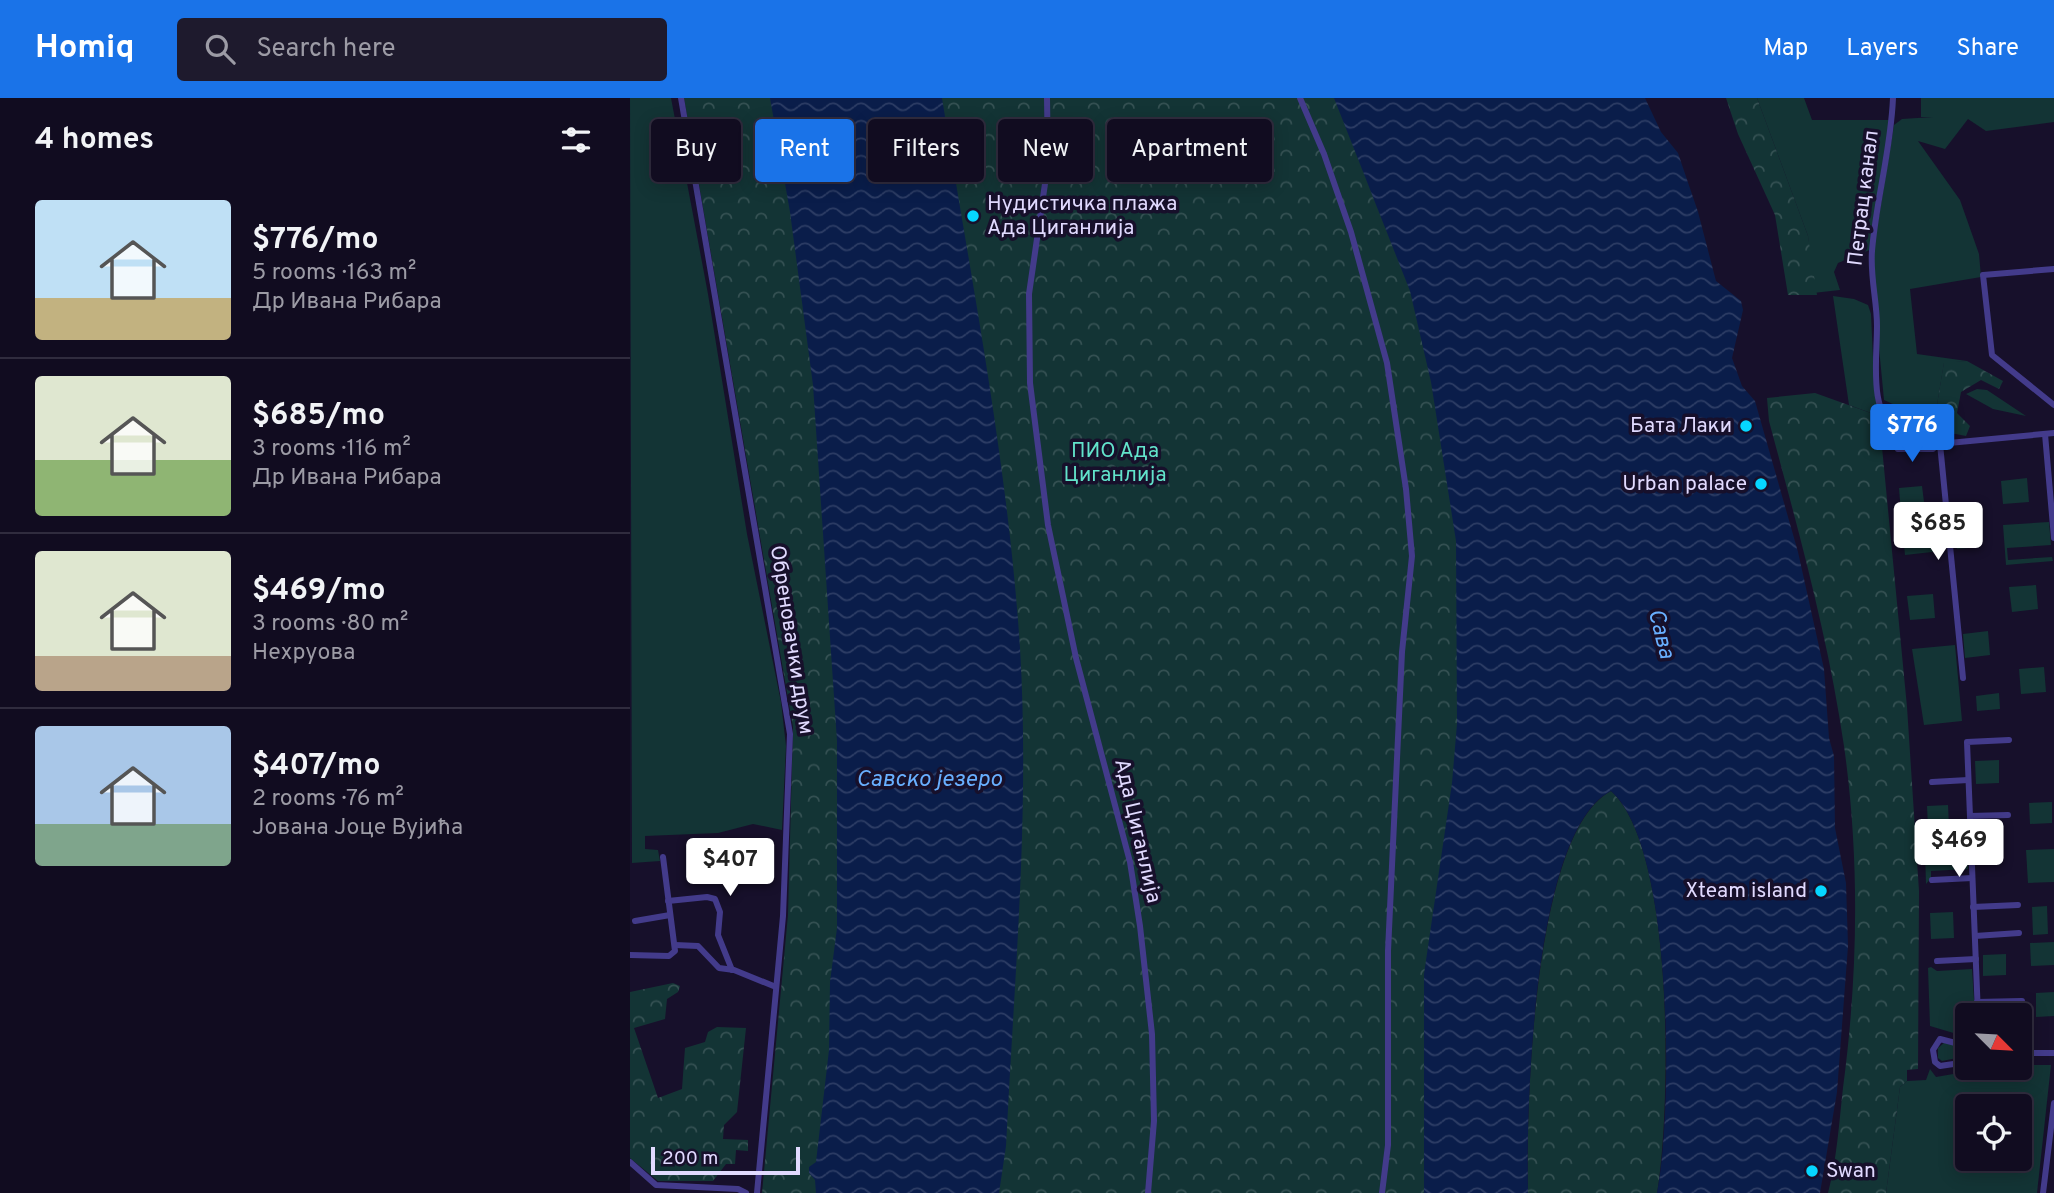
<!DOCTYPE html>
<html lang="en">
<head>
<meta charset="utf-8">
<style>
	body { margin:0; font-family:Overpass,sans-serif; background:#1e1a2d; color:#f1f3f6; height:100vh; display:flex; flex-direction:column; font-size:26px; white-space:nowrap }
	* { box-sizing:border-box; margin:0 }
	p { font-size:23px; color:#9c9ba5 }
	.icon { flex:none; width:38px; height:38px; fill:none; stroke:currentColor; stroke-width:2; stroke-linecap:round; stroke-linejoin:round }
	.map { position:relative; flex:1; overflow:hidden }
	.details { display:flex; flex-direction:column; background:#110c20; width:630px }
	.details>* { flex:none }
	.guide { position:absolute; left:21px; top:21px; width:665px; height:63px; display:flex; gap:14px }
	.needle { width:46px; rotate:114deg }
	.controls { position:absolute; left:1325px; top:905px; display:grid; gap:14px }
	.controls a { display:grid; place-items:center; width:77px; height:77px; border-radius:7px; background:#110c20; box-shadow:0 4px 18px #0003,0 0 0 2px #302c3e; font-size:35px }
	.scale { position:absolute; left:21px; bottom:18px; width:149px; box-sizing:border-box; padding-left:7px; border:4px solid #e1daff; border-top:0; font-size:19px; line-height:24px; white-space:nowrap; color:#e1daff; -webkit-text-stroke:5px #17102b; paint-order:stroke }
	.price { position:absolute; translate:-50% -60px; padding:0 16px; border-radius:7px; background:#fff; color:#222; font-size:23px; line-height:46px; filter:drop-shadow(0 2px 4px #0008) }
	.price::after { content:''; position:absolute; left:50%; top:42px; width:21px; height:16px; margin-left:-10px; background:inherit; clip-path:polygon(0 0,100% 0,50% 100%) }
	.price.active { background:#1a73e8; color:#fff }
	ul { padding:0; list-style:none }
	li { display:flex; align-items:center; gap:21px; height:175px; padding:0 35px }
	li+li { border-top:2px solid #302c3e }
	li span { display:grid; place-items:center; flex:none; width:196px; height:140px; border-radius:7px; color:#555 }
	li>.icon { margin-inline-start:auto }
	span .icon { width:84px; height:84px; fill:#fffc; stroke-width:1 }
	li b { font-size:30px }
	h2 { display:flex; justify-content:space-between; align-items:center; height:84px; padding:0 35px; font-size:30px }
	.pill { padding:0 24px; border-radius:7px; background:#110c20; box-shadow:0 4px 18px #0003,0 0 0 2px #302c3e; font-size:24px; line-height:63px }
	.pill.active { background:#1a73e8; color:#fff }
	header { display:flex; align-items:center; gap:42px; box-sizing:border-box; height:98px; padding:0 35px; background:#1a73e8; color:#fff }
	header strong { font-size:33px }
	nav { display:flex; gap:38px; margin-inline-start:auto; font-size:24px }
	.search { width:490px; height:63px; background:#1e1a2d; display:flex; align-items:center; gap:18px; box-sizing:border-box; padding:0 24px; border-radius:7px; color:#9c9ba5; font-size:26px }
	main { display:flex; flex:1; min-height:0 }
	.map>svg:first-child { display:block }
	.green { fill:#133435; fill-rule:evenodd }
	.forest { fill:url(#forest-crowns) }
	.water { fill:url(#water-waves) }
	.lines { fill:none; stroke-linecap:round; stroke-linejoin:round }
	.minor { stroke:#433b8b; stroke-width:6 }
	.poi-dot { fill:#06d6ff; stroke:#17102b; stroke-width:2.5 }
	.labels { text-anchor:middle; dominant-baseline:central; stroke-width:7; stroke-linejoin:round; paint-order:stroke }
	.street-label { font-size:21px; fill:#e1daff; stroke:#17102b }
	.poi-label { font-size:21px; fill:#e1daff; stroke:#17102b; text-anchor:end }
	.park-label { font-size:21px; fill:#62e3cb; stroke:#17102b }
	.water-label { font-size:23px; font-style:italic; fill:#68afff; stroke:#17102b }
</style>
</head>
<body>
<header>
<strong>Homiq</strong>
<div class="search"><svg class="icon" aria-label="search" viewBox="0 0 24 24"><circle cx="10" cy="10" r="6"/><path d="M15 15l6 6"/></svg>Search here</div>
<nav><a>Map</a><a>Layers</a><a>Share</a></nav>
</header>
<main>
<section class="details">
<h2>4 homes<svg class="icon" aria-label="filters" viewBox="0 0 24 24"><path d="M4 7h16M4 17h16"/><circle cx="9" cy="7" r="2"/><circle cx="15" cy="17" r="2"/></svg></h2>
<ul>
<li><span style="background:linear-gradient(#bfe0f5 70%,#c2b280 0)"><svg class="icon" aria-label="home" viewBox="0 0 24 24"><path d="M3 11l9-7 9 7M6 9v11h12V9"/></svg></span><div><b>$776/mo</b><p>5 rooms · 163 m²</p><p>Др Ивана Рибара</p></div></li>
<li><span style="background:linear-gradient(#dfe7d0 60%,#8fb573 0)"><svg class="icon" aria-label="home" viewBox="0 0 24 24"><path d="M3 11l9-7 9 7M6 9v11h12V9"/></svg></span><div><b>$685/mo</b><p>3 rooms · 116 m²</p><p>Др Ивана Рибара</p></div></li>
<li><span style="background:linear-gradient(#dfe7d0 75%,#b9a48a 0)"><svg class="icon" aria-label="home" viewBox="0 0 24 24"><path d="M3 11l9-7 9 7M6 9v11h12V9"/></svg></span><div><b>$469/mo</b><p>3 rooms · 80 m²</p><p>Нехруова</p></div></li>
<li><span style="background:linear-gradient(#a9c7e8 70%,#7fa58c 0)"><svg class="icon" aria-label="home" viewBox="0 0 24 24"><path d="M3 11l9-7 9 7M6 9v11h12V9"/></svg></span><div><b>$407/mo</b><p>2 rooms · 76 m²</p><p>Јована Јоце Вујића</p></div></li>
</ul>
</section>
<div class="map">
<svg width="1424" height="1095" viewBox="0 0 1424 1095">
	<defs>
		<pattern id="forest-crowns" width="20" height="18" patternUnits="userSpaceOnUse" patternTransform="scale(1.75)"><rect width="20" height="18" fill="#133435"/><path d="M2 6a3 3 0 1 1 6 0M12 15a3 3 0 1 1 6 0" fill="none" stroke="#355153"/></pattern>
		<pattern id="water-waves" width="16" height="10" patternUnits="userSpaceOnUse" patternTransform="scale(1.75)"><rect width="16" height="10" fill="#0a1d4a"/><path d="M0 5q4-4 8 0t8 0" fill="none" stroke="#2d3d65"/></pattern>
	</defs>
	<rect width="100%" height="100%" fill="#17102b"/>
	<g class="green">
		<path d="M0,0h41l37,196 39,240 34,168 5,44 -4,84 -29,-6 -35,9 -73,3v13l13,1 2,11 -28,2z"/>
		<path d="M1127,0h47l8,22h80l-20,129 -34,14 -4,9 6,18 -27,3 -5,-57z"/>
		<path d="M1291,0h133v24l-68,9 -18,-12 -23,30 -27,-8 42,59 19,54 2,23 -71,12 7,65 50,7 -23,2 -10,60 -50,-23 -13,-135 23,-140 8,-6 31,-2h-12z"/>
		<path d="M1203,198l21,3 14,6 3,9 3,66 5,36 -30,-11z"/>
		<path d="M1347,291l10,1 39,26 -33,-7 -27,-15z"/>
		<path d="M1397,380l2,24 -26,2 -2,-23z"/>
		<path d="M1292,388l3,24 -24,3 -2,-25z"/>
		<path d="M1419,424l2,23 -44,3 1,12 44,-3 1,4 -47,4 -3,-40z"/>
		<path d="M1348,426l2,23 -23,2 -3,-23z"/>
		<path d="M1309,434l2,19 -36,4 -2,-20z"/>
		<path d="M1406,487l2,24 -26,3 -3,-25z"/>
		<path d="M1303,496l2,24 -25,2 -3,-24z"/>
		<path d="M1358,533l2,24 -25,3 -2,-24z"/>
		<path d="M1325,547l7,76 -38,4 -12,-76z"/>
		<path d="M1414,569l2,25 -25,2 -2,-25z"/>
		<path d="M1369,595l1,16 -23,2 -1,-15z"/>
		<path d="M1369,662v23l-23,1 -1,-23z"/>
		<path d="M1422,704v21l-22,1 -1,-21z"/>
		<path d="M1318,707l1,21 -21,1 -1,-21z"/>
		<path d="M1370,747l1,19 -22,1v-19z"/>
		<path d="M1337,751l1,20 -37,2v7l-5,6 -1,-32z"/>
		<path d="M1424,751v33l-26,1 -2,-33z"/>
		<path d="M1417,808l1,28 -15,1 -1,-28z"/>
		<path d="M1323,814l1,26 -23,1 -1,-26z"/>
		<path d="M1424,844v23l-23,1 -1,-23z"/>
		<path d="M1376,856v21l-23,1v-21z"/>
		<path d="M1301,869l6,4 35,-2 3,46h-8v22l-37,-11 -2,-58z"/>
		<path d="M1424,894v24l-18,1v-24z"/>
		<path d="M1315,944l22,8v6l-25,5 -4,-3v-10z"/>
		<path d="M1390,967h31l-14,128h-151l14,-106 7,-6 19,-1 4,-11 6,8 52,-9h32zM1337,1008h53v52h-53z"/>
	</g>
	<g class="forest">
		<path d="M54,0h674l130,408 -42,687h-684l26,-278 5,-188z"/>
		<path d="M1096,0h31l51,138 9,59h-29l-13,-80 -37,-81z"/>
		<path d="M1337,263l36,20 -4,8 -18,-9 -20,12 -4,21 13,13 -4,10 -25,-5 -7,-8 10,-61z"/>
		<path d="M1185,295l64,23 28,291 12,184 -1,178 -11,1v11l-7,6 -14,106h-58c9,-34 11,-70 15,-105 15,-113 17,-229 1,-342 -16,-110 -46,-217 -75,-325l-2,-23z"/>
		<path d="M981,693c64,58 60,318 46,402h-129c-2,-82 4,-360 83,-402z"/>
		<path d="M43,885l7,3 -2,6 -11,7 -2,20 -31,9 24,70 24,-9 3,-41 20,-6 3,-10 9,-5 29,1 -9,84 -13,13 -1,14 25,1v11l-12,-1 -1,14h-9l-13,17h-55l-28,-23v-166z"/>
	</g>
	<g class="water">
		<path d="M140,0h172c29,182 66,366 78,550 10,166 -6,333 -14,498l-7,47h-183l-1,-13 -6,-7v-6l7,-5 13,-112 1,-68 7,-54v-187l-24,-356 -23,-173z"/>
		<path d="M704,0h311l16,34 17,21 20,59 18,69 25,20 2,9 -11,48 10,28 13,15 43,151 26,117 5,69 5,18 1,72 11,55 2,63 -11,146 -17,101h-163c16,-80 17,-347 -46,-402 -79,40 -85,321 -83,402h-104v-219l28,-191 5,-59 -1,-183 -25,-159 -21,-91z"/>
	</g>
	<g class="lines">
		<g class="minor">
			<path d="M51,0l109,636 -7,182 -26,277"/>
			<path d="M417,0l1,65 -19,131 1,89 18,142 28,133 54,204 10,64 12,108 2,87 -6,72"/>
			<path d="M670,0l24,56 27,78 36,131 19,126 6,67 -10,96 -14,299v194l-6,48"/>
			<path d="M1263,0c-2,52 -17,102 -21,153 -2,26 5,50 5,75 0,37 -9,84 22,111"/>
			<path d="M1424,171l-71,6 9,80 62,50"/>
			<path d="M1415,336l9,104"/>
			<path d="M1308,346l-5,-9 -26,-2 -8,4 -1,12h35l5,-5 116,-11"/>
			<path d="M1310,346l23,234"/>
			<path d="M1302,684l36,-2"/>
			<path d="M1340,718l38,-1"/>
			<path d="M1302,782l40,-2"/>
			<path d="M38,803l39,-4 8,2 5,13 -2,23 14,35"/>
			<path d="M1343,809l45,-2"/>
			<path d="M5,823l35,-6"/>
			<path d="M1345,838l44,-3"/>
			<path d="M45,847l23,1 21,22 15,2 42,17"/>
			<path d="M0,857l39,1 6,-5 -12,-94"/>
			<path d="M1307,863l39,-2"/>
			<path d="M1347,904l45,-1"/>
			<path d="M1348,917l-11,-273 42,-2"/>
			<path d="M1337,948l-27,-7 -7,11 2,12 5,4 27,-4"/>
			<path d="M1390,955h34"/>
			<path d="M0,1064l26,23 82,4 8,4"/>
			<path d="M1413,1095l11,-90"/>
		</g>
	</g>
	<g class="poi-dot">
		<circle cx="343" cy="118" r="7"/>
		<circle cx="1116" cy="328" r="7"/>
		<circle cx="1131" cy="386" r="7"/>
		<circle cx="1191" cy="793" r="7"/>
		<circle cx="1182" cy="1073" r="7"/>
	</g>
	<g class="labels">
		<g class="street-label">
			<text transform="translate(1234 100) rotate(-83)">Петрац канал</text>
			<text transform="translate(161 542) rotate(81)">Обреновачки друм</text>
			<text transform="translate(507 733) rotate(77)">Ада Циганлија</text>
		</g>
		<g class="poi-label">
			<text x="357" y="106" text-anchor="start">Нудистичка плажа<tspan x="357" dy="24">Ада Циганлија</tspan></text>
			<text x="1102" y="328">Бата Лаки</text>
			<text x="1117" y="386">Urban palace</text>
			<text x="1177" y="793">Xteam island</text>
			<text x="1196" y="1073" text-anchor="start">Swan</text>
		</g>
		<g class="park-label">
			<text x="485" y="353">ПИО Ада<tspan x="485" dy="24">Циганлија</tspan></text>
		</g>
		<g class="water-label">
			<text transform="translate(1030 536) rotate(76)">Сава</text>
			<text x="299" y="682">Савско језеро</text>
		</g>
	</g>
</svg>
<div class="controls">
<a><svg class="needle" viewBox="-14 -14 28 28"><path d="M0-13l5 13h-10z" fill="#e53935"/><path d="M0 13l5-13h-10z" fill="#9c9ba5"/></svg></a>
<a><svg class="icon" aria-label="locate" viewBox="0 0 24 24"><circle cx="12" cy="12" r="6"/><path d="M12 2v4M12 18v4M2 12h4M18 12h4"/></svg></a>
</div>
<div class="scale">200 m</div>
<b class="price active" style="left:1282px;top:366px">$776</b>
<b class="price" style="left:1308px;top:464px">$685</b>
<b class="price" style="left:1329px;top:781px">$469</b>
<b class="price" style="left:100px;top:800px">$407</b>
<div class="guide">
<a class="pill">Buy</a>
<a class="pill active">Rent</a>
<a class="pill">Filters</a>
<a class="pill">New</a>
<a class="pill">Apartment</a>
</div>
</div>
</main>
</body>
</html>
